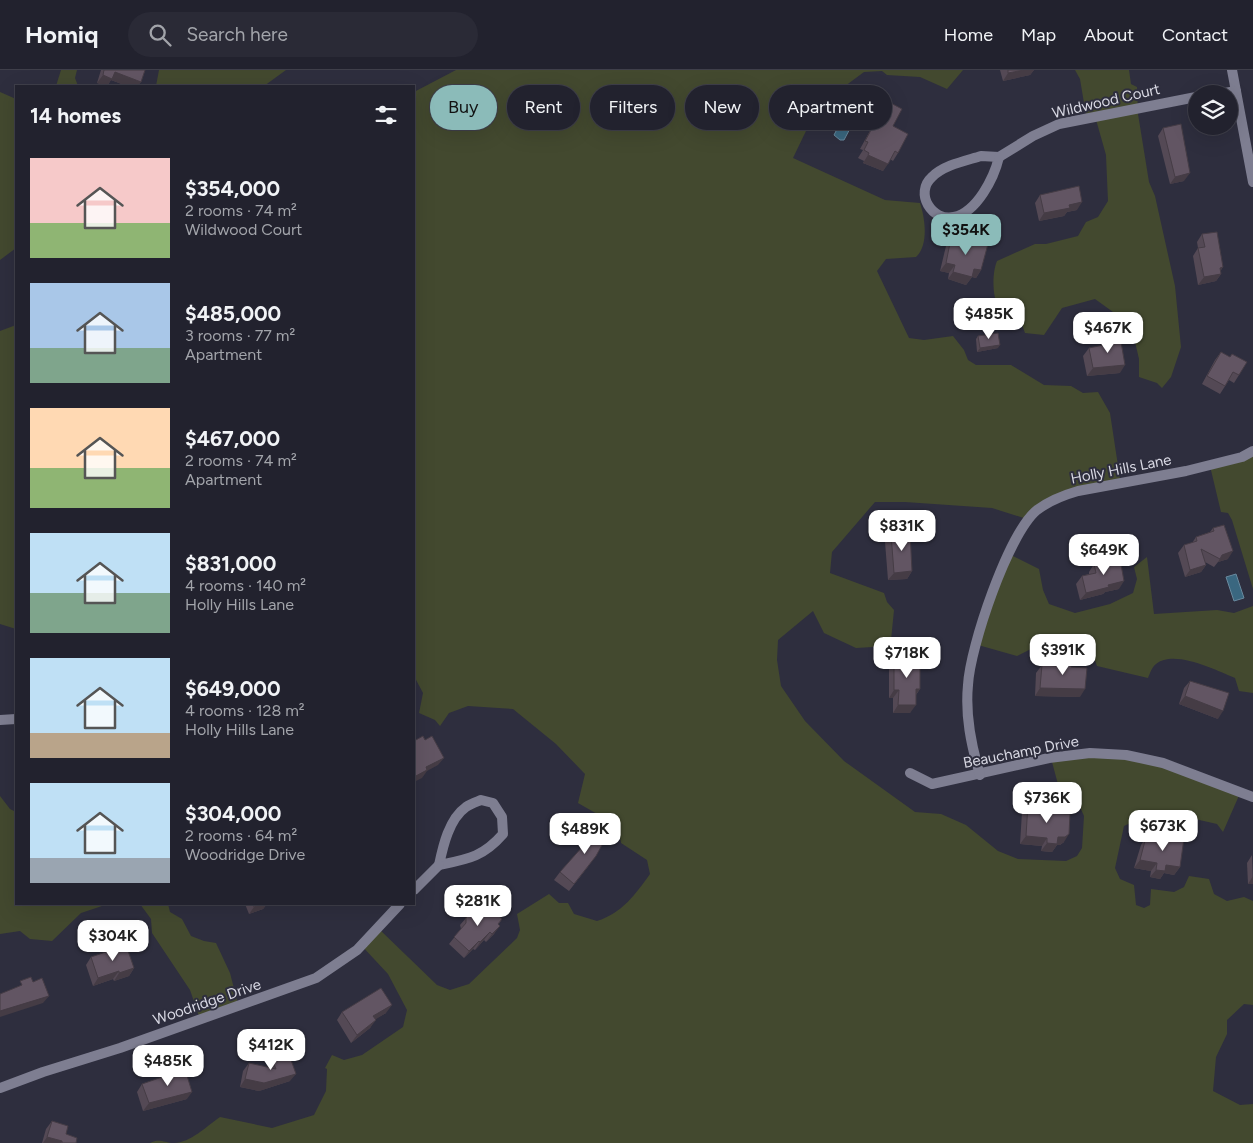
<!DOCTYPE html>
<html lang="en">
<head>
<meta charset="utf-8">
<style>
	body { margin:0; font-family:Figtree,sans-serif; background:#2a2a36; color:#f1f3f6; height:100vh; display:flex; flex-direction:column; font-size:19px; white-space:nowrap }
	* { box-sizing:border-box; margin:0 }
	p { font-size:16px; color:#a2a4aa }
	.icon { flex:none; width:28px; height:28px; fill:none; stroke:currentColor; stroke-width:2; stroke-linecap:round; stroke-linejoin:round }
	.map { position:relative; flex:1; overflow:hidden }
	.side { position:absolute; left:15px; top:15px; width:400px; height:820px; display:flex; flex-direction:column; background:#22222e; border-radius:0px; box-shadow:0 5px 20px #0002,0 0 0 1px #3f3f4a }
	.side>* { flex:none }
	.hud { position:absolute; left:430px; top:15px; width:475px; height:45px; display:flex; gap:10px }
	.tools { position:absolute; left:1188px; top:15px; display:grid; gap:10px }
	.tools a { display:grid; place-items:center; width:50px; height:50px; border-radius:50%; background:#22222e; box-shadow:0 5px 20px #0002,0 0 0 1px #3f3f4a; font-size:25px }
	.price { position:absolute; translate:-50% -42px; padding:0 11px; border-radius:10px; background:#fff; color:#222; font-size:16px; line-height:32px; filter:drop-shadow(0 1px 2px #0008) }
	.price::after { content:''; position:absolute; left:50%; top:30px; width:15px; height:11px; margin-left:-8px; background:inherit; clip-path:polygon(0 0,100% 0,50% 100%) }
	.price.active { background:#8bbbb9; color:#111 }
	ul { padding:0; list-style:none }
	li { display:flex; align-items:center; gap:15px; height:125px; padding:0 15px }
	li span { display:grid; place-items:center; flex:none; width:140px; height:100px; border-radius:0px; color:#555 }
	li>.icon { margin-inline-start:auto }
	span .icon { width:60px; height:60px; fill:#fffc; stroke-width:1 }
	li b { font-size:21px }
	h2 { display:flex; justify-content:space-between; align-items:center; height:60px; padding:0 15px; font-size:21px }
	.pill { padding:0 18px; border-radius:22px; background:#22222e; box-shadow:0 5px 20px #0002,0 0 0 1px #3f3f4a; font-size:18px; line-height:45px }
	.pill.active { background:#8bbbb9; color:#111 }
	header { display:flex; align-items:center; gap:30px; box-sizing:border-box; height:70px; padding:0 25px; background:#22222e; border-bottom:1px solid #3f3f4a }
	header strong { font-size:24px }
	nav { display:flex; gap:28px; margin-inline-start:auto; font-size:18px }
	.search { width:350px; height:45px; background:#2a2a36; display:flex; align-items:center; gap:12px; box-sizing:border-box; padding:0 18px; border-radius:28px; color:#a2a4aa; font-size:19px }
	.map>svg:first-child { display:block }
	.green { fill:#43492f }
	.water { fill:#3a6780; stroke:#69899e }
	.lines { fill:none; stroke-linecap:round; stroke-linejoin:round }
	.street { stroke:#7e7e91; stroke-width:10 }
	.wall { fill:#544955 }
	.shaded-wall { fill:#453c45 }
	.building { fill:#625563; stroke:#453c45 }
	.labels { text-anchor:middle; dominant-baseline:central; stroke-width:4; stroke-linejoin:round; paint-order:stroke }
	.street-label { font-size:15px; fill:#d8d8e3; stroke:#2e2e3e }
</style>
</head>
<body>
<header>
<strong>Homiq</strong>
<div class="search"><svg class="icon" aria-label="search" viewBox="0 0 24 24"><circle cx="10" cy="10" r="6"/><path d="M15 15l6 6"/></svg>Search here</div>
<nav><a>Home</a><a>Map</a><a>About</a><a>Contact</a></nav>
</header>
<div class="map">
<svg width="1253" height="1073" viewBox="0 0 1253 1073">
	<rect width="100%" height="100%" fill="#2e2e3e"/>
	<g class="green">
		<path d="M61,0h16l-2,8 3,8h-22z"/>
		<path d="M159,0h127l-22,16h-108z"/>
		<path d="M456,0h507l-16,19 -27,-12 -33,-2 -5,-4 -18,1 -46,34 -25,52 92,42 35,3c5,15 9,42 -4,54l-30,2 -9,12 32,67 15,2 29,-4 11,14 4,10 8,5h35l33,20 27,1 12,7 15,-1 12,21 10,66 -50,13 -43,27 -35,-11 -87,-6h-30l-43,50 -2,21 54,20 3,9 7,8 -3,30 -13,1 -5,6 -17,1 -32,-15 -11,-22 -35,29 -1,20 4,26 24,35 39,40 71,51 26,2 25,11 32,26 20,8 48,2 11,-5 5,-8 2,-32 -5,-11 -25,-6 5,-11 -7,-26 70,-10 119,39 -18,41 -6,-8 -22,-5 -12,5 -16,-4 -15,4 -17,-3 -11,5 -9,42 5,11 14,6 2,20 8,3 6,-3 1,-16 23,3 10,-5 5,-11 20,3 5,15 13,7 17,-4 9,4v104l-9,-1 -17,16v14l-11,23 -3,34 27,14 13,-1v39h-1103c10,-5 14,0 24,0 16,0 33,-17 46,-26l52,11 42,-13 12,-24 1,-22 -2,-1 7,-13 12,5 18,-5 41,-28 4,-17 -19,-36 -27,-29 18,-16 58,56 13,5 19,-6 48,-46 3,-8 -3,-16 32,-20 10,9h9l6,11 23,7c25,-8 38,-26 53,-47l-3,-14 -26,-17 -3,-17 -40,-23 7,-29 -29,-30 -43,-35 -45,-3 -19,7 -9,13 -5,-6 -16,-7 4,-20 -9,-17v-584z"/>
		<path d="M1075,0h54l2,14 6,3 1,27 11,68 6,14 20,90 6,61 -10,30 -9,11 -5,-5 -18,-6v-18l-8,-34 -36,-26 -33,9 -18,27 -19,-2 -5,-14c-6,-3 -17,-6 -21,-11 -7,-11 -7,-35 -2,-47l38,-17h11l32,-8 8,-14 12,-5 10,-16 -2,-46 -11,-39 -9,-1 -6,-36z"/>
		<path d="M0,22l16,7v149l-16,12z"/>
		<path d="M16,255v304l-16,-5v-293z"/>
		<path d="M1253,379v140l-21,-69 -4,-7 -7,-1 -11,-46z"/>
		<path d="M1009,484l30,15 4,21 6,14 26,9 35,-9 23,-11 4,-14 -3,-12 13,-10 7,57 63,-4 17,3 19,-7v87l-14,-2 -4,-13c-19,-8 -61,-29 -79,-14 -4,3 -6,9 -8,14l-51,-12 -4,-11 -8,-6 -52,-1 -16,8 -39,-11z"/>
		<path d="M0,726l10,13 6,3v92h92l-27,9 -29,28 -22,-2 -10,-8 -20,3z"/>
		<path d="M129,834h39l2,8 12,7 9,17 13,5 12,2 14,30 8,31 -39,12 -9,-26 -38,-57 -1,-14 -11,-15z"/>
	</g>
	<g class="water">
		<path d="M844,46l10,5 -10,19h-4l-6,-5z"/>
		<path d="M1236,504l8,24 -10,3 -8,-24z"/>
	</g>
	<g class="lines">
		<g class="street">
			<path d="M1232,0l21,112"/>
			<path d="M1219,24l17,-3"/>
			<path d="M981,86l18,1c-5,21 -22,55 -45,60 -22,5 -40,-24 -22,-40 12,-12 33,-16 49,-21z"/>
			<path d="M999,87l34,-21 26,-12 137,-27"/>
			<path d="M0,650l16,-1"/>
			<path d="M910,703l22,11 117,-26 41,-5 36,2 37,8 90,34"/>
			<path d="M980,705c-9,-30 -15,-59 -12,-90 2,-38 40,-151 69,-175 12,-9 27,-15 41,-19l108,-20 56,-14 11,-6"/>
			<path d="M481,730l12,3 9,14 1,17c-20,23 -35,25 -64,31 4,-19 10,-46 27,-58 4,-3 10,-5 15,-7z"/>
			<path d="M414,820l25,-25"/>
			<path d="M0,1018l43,-16 77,-24 196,-70 41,-28 43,-46"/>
		</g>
	</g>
	<g class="wall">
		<path d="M101,0h44l-4,12 -4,4h-10l-16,-6 -4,6 -10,-3z"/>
		<path d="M1000,0h34l-4,5 -27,6z"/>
		<path d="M887,31l11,52 -5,8 -3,-2 -7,12 -20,-8 1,-2 -6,-3 5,-8 -3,-1 22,-40z"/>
		<path d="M1163,58l21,53 -14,3 -12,-48z"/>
		<path d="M1040,125l37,15 -10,2 -3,4 -25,5 -4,-18z"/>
		<path d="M1202,164l21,33 -2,3v4l-5,7 -18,4 -5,-29 5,-8 -1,-6z"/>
		<path d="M951,168l30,32 -5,8 -4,-1 -6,8 -18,-6 1,-6 -9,-2 6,-25z"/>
		<path d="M978,266l20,12 -21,4 -1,-13z"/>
		<path d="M1106,266l14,37 -33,3 -4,-20 6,-8 12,-2v-2z"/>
		<path d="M1221,282l18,23 -5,8 -5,-3 -9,14 -18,-10 13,-24z"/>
		<path d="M1213,458l15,31 -10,3 -4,5 -9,-5 1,3 -5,7 -16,5 -7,-24 6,-8 8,-2 4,-6 14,-5z"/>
		<path d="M891,464l21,37 -5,8 -19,1 -3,-38z"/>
		<path d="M1094,494l25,25 -14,3 -2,2 -23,6 -4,-16 6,-8 7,-2v-2z"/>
		<path d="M894,587l26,32 -4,6 -6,18h-17v-15h-4v-33z"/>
		<path d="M1060,587l11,10 9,30 -45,-1 1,-23 6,-8 12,1z"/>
		<path d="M1190,611l28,38 -39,-15 5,-16z"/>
		<path d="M1028,734l17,9 19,29 -4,3h-3l-5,7 -11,-1 1,-5 -22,-2 2,-32z"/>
		<path d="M593,756l-3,38 -21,27 -15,-11 6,-8 20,-22 8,-16z"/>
		<path d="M1169,766l11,31 -6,8 -10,-2 -4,6 -10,-2 1,-6 -17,-3 7,-23 5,-8 20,4z"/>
		<path d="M1252,785l1,29h-5l-1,-21z"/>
		<path d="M245,834h22l-4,5 -14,5z"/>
		<path d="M484,842l18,7 -4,6 -4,9 -8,8 -2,-2 -9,10 -2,-1 -9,9 -15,-14 12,-15 -1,-4 6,-7z"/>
		<path d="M91,887l43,11 -5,8 -15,5 -1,-2 -20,7 -7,-21z"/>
		<path d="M342,942l44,1 -11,6 -5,9 -19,15 -14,-23z"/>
		<path d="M273,992l17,19 -31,10 -19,-4 3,-16 6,-8 20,5z"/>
		<path d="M142,1014l45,15 -44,12 -6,-19z"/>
		<path d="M52,1051l14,13 10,9h-34l4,-14z"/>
	</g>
	<g class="shaded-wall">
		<path d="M1024,0h10l-4,5 -27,6 5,-8z"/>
		<path d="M115,2l26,10 -4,4h-10l-16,-6 -4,6 -10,-3 6,-8z"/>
		<path d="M868,85l20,9 -5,7 -20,-8z"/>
		<path d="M1190,103l-6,8 -14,3 5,-7z"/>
		<path d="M1082,132l-5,8 -10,2 -3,4 -25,5 5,-8 25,-8z"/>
		<path d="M946,193l9,2 -6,8 -9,-2z"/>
		<path d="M1223,197l-5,7h3l-5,7 -18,4 6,-8 16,-9z"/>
		<path d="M974,199l7,1 -5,8 -4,-1 -6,8 -18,-6 5,-7z"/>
		<path d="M1000,275l-2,3 -21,4 3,-4z"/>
		<path d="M1125,295l-5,8 -33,3 6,-8z"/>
		<path d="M1233,481l-5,8 -10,3 4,-7z"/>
		<path d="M1206,495l-5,7 -16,5 5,-7z"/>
		<path d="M912,501l-5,8 -19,1 6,-7z"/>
		<path d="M1124,511l-5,8 -14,3 -2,2 -23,6 6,-7 22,-8z"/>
		<path d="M1040,618l45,1 -5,8 -45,-1z"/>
		<path d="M916,619h4l-6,8z"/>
		<path d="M894,620h5l-6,8h-4z"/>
		<path d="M1185,626l38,15 -5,8 -39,-15z"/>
		<path d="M898,635h18l-6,8h-17z"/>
		<path d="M444,688l-6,7 -11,6 -5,7 -8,4v-5l12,-10z"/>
		<path d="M1069,764l-5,8 -4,3h-3l-5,7 -11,-1 6,-8 11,-6z"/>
		<path d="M1026,766l21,2 -5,8 -22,-2z"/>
		<path d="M1140,790l17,3 -6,8 -17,-3z"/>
		<path d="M1166,795l14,2 -6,8 -10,-2 -4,6 -10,-2 6,-7z"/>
		<path d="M1253,806v8h-5z"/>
		<path d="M263,834h4l-4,5 -14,5 5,-7z"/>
		<path d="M500,856l-6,8 -8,8 6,-8z"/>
		<path d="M490,862l-6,8 -9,10 5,-8z"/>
		<path d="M479,871l-6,8 -9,9 5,-7z"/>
		<path d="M134,898l-5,8 -15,5 5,-8z"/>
		<path d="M119,901l-6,8 -20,7 5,-8z"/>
		<path d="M49,926l-6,7 -43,14v-6z"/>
		<path d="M392,935l-6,8 -18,11 5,-8z"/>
		<path d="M376,950l-6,8 -19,15 6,-8z"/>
		<path d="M296,1004l-6,7 -31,10 -19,-4 5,-8z"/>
		<path d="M192,1022l-5,7 -44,12 6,-8z"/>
		<path d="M47,1067l15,4 -1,2h-18z"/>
	</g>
	<g class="building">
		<path d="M104,0h41l-4,12 -26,-10 -3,7 -9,-4z"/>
		<path d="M1008,0h16l-16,3z"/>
		<path d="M887,31l15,8 -9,17 15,8 -10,19 -3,-2 -7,13 -20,-9 1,-2 -5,-3 4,-8 -3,-1z"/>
		<path d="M1181,54l9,49 -15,4 -12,-49z"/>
		<path d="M1079,116l3,16 -13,3 1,3 -26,5 -4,-18z"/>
		<path d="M1217,162l6,35 -3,1 1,6 -17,3 -6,-29 7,-1 -3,-13z"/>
		<path d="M951,168l37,6 -7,26 -7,-1 -2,8 -19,-5 2,-7 -9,-2z"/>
		<path d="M998,263l2,12 -20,3 -2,-12z"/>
		<path d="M1116,265l1,8 4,-1 4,23 -32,3 -4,-20 19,-4 -2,-8z"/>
		<path d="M1221,282l9,5 2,-3 15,8 -8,13 -6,-3 -8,14 -18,-10z"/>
		<path d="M1224,455l9,26 -11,4 -2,4 -19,-10 5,16 -16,5 -6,-25 13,-4 -1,-4 18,-6 -1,-3z"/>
		<path d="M910,462l2,39 -18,2 -3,-39z"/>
		<path d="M1120,489l4,22 -16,4 1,2 -23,6 -4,-17 14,-3 -2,-9z"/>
		<path d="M894,587h26v32h-4v16h-18l1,-15h-5z"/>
		<path d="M1060,587l12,1 -1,9 16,1 -2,21 -45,-1 2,-23 17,1z"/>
		<path d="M1190,611l39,12 -6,18 -38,-15z"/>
		<path d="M423,666l2,4 7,-4 12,22 -18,9 1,3 -13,7v-36z"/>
		<path d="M1028,734l18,1 -1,8 25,1 -1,20 -4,3h-7l-1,7 -10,-1v-5l-21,-2z"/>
		<path d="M593,756l15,8 -12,22 -22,28 -14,-12 23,-26z"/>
		<path d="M1169,766l15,2 -4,29 -14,-2 -1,6 -9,-1 1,-7 -17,-3 6,-23 23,4z"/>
		<path d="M253,834h10l-9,3z"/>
		<path d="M489,837l13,12 -4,5 2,2 -8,8 -2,-2 -10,10 -1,-1 -10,10 -15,-14 12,-14v-5l6,-7 8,-3 4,4z"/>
		<path d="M126,875l8,23 -15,5v-2l-21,7 -7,-21z"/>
		<path d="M31,907l2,5 9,-4 7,18 -49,15v-17l22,-9 -2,-4z"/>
		<path d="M381,918l11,17 -19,11 3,4 -19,15 -15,-23z"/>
		<path d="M290,987l6,17 -32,9 -19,-4 4,-16 27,6 -3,-7z"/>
		<path d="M185,999l7,23 -43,11 -7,-19z"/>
		<path d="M52,1051l16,5 -2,8 11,4 -1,5h-14v-2l-15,-4z"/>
	</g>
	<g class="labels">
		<g class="street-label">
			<text transform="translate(1106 31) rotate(-13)">Wildwood Court</text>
			<text transform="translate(1121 399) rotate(-11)">Holly Hills Lane</text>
			<text transform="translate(1021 682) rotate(-11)">Beauchamp Drive</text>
			<text transform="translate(207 932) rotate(-19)">Woodridge Drive</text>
		</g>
	</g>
</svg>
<div class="tools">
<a><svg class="icon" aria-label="layers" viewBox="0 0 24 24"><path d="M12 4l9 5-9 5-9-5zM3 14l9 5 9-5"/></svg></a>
</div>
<b class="price active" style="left:966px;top:186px">$354K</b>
<b class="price" style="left:989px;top:270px">$485K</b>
<b class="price" style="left:1108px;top:284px">$467K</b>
<b class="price" style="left:902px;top:482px">$831K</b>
<b class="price" style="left:1104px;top:506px">$649K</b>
<b class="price" style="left:1063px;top:606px">$391K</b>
<b class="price" style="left:907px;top:609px">$718K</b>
<b class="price" style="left:1047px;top:754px">$736K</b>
<b class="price" style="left:1163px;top:782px">$673K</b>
<b class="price" style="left:585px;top:785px">$489K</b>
<b class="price" style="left:478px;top:857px">$281K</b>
<b class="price" style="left:113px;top:892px">$304K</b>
<b class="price" style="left:271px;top:1001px">$412K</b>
<b class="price" style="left:168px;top:1017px">$485K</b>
<div class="hud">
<a class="pill active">Buy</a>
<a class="pill">Rent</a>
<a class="pill">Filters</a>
<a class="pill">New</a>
<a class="pill">Apartment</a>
</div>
<section class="side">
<h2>14 homes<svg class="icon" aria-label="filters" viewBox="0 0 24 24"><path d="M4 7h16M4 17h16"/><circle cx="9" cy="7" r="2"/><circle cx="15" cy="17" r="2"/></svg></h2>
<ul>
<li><span style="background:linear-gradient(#f6c9c9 65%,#8fb573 0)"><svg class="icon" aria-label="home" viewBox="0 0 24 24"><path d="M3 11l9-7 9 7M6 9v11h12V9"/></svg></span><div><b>$354,000</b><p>2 rooms · 74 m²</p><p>Wildwood Court</p></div></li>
<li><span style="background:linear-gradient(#a9c7e8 65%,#7fa58c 0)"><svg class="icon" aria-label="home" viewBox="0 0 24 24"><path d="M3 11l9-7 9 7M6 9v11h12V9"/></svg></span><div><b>$485,000</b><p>3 rooms · 77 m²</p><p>Apartment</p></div></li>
<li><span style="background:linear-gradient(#ffd9b3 60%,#8fb573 0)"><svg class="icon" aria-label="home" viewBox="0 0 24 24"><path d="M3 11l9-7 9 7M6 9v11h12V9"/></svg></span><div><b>$467,000</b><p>2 rooms · 74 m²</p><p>Apartment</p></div></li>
<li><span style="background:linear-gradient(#bfe0f5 60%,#7fa58c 0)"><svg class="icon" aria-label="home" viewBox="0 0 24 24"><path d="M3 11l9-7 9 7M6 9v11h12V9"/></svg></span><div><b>$831,000</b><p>4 rooms · 140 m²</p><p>Holly Hills Lane</p></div></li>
<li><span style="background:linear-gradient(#bfe0f5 75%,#b9a48a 0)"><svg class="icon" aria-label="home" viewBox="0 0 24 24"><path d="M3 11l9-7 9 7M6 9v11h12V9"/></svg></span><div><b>$649,000</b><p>4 rooms · 128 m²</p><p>Holly Hills Lane</p></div></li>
<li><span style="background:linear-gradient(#bfe0f5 75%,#9aa5b1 0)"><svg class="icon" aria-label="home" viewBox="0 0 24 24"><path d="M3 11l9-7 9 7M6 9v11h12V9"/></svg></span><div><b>$304,000</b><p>2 rooms · 64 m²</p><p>Woodridge Drive</p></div></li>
</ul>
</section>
</div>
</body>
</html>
